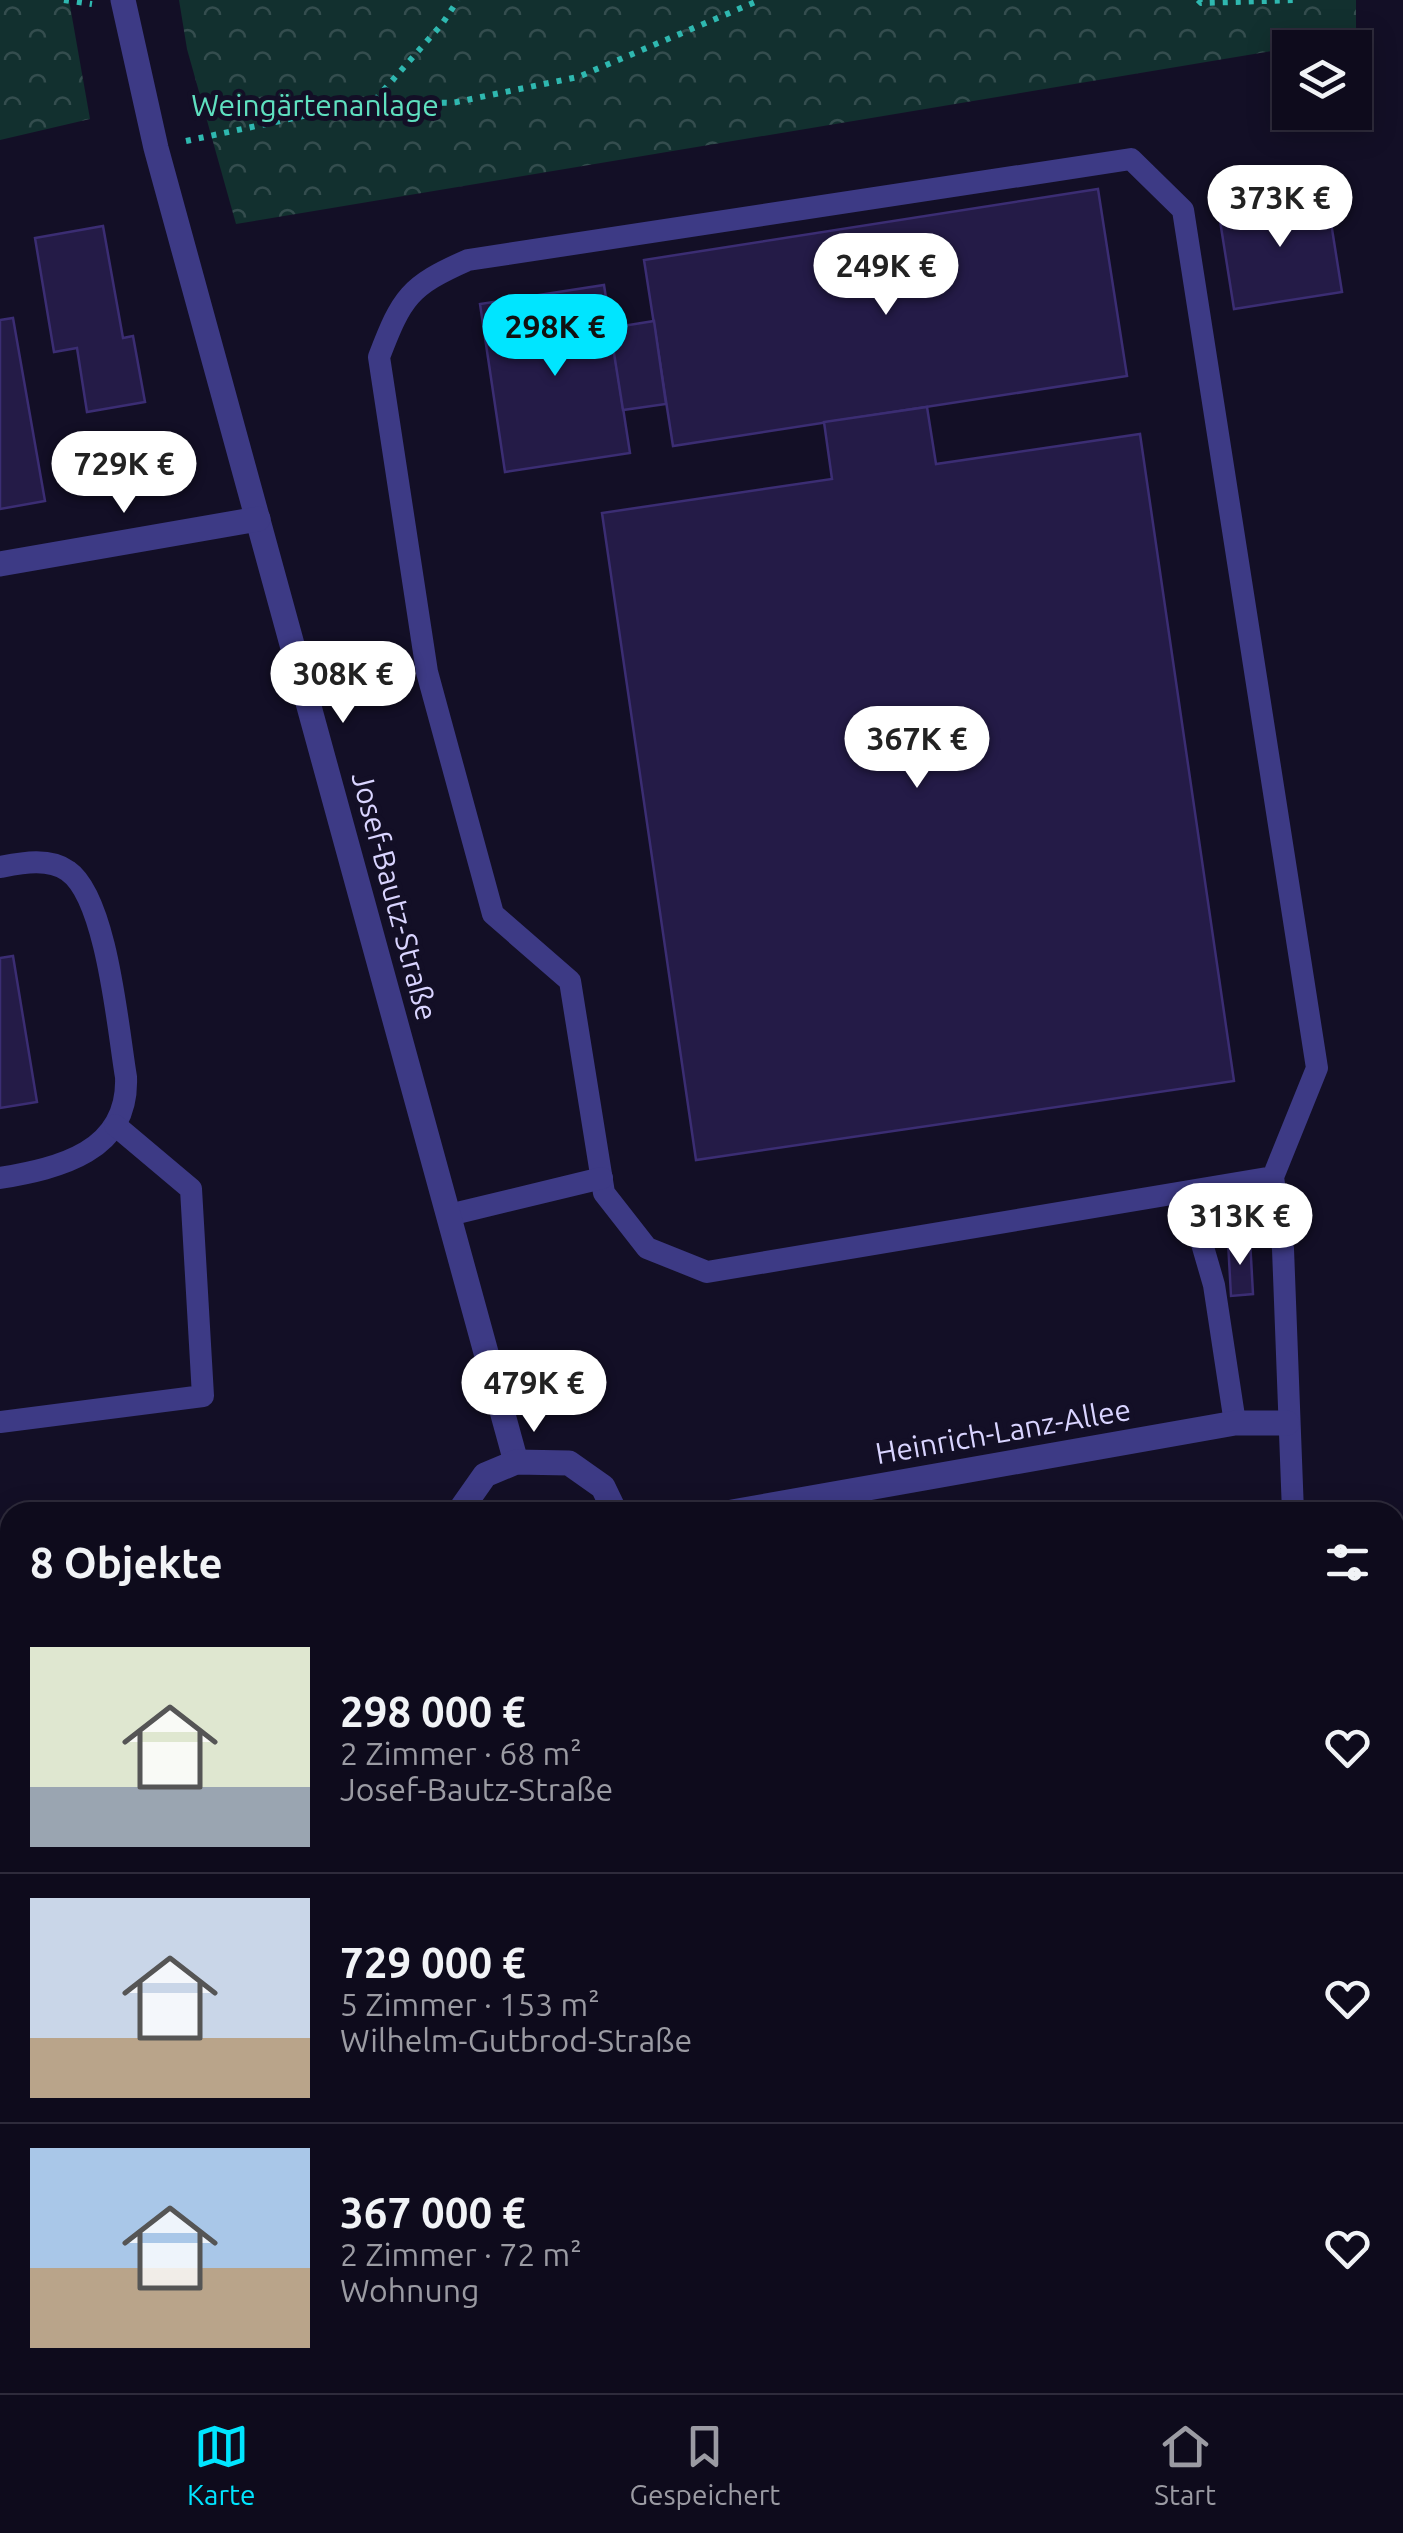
<!DOCTYPE html>
<html lang="de">
<head>
<meta charset="utf-8">
<style>
	body { margin:0; font-family:Ubuntu,sans-serif; background:#171425; color:#f1f3f6; height:100vh; display:flex; flex-direction:column; font-size:38px; white-space:nowrap }
	* { box-sizing:border-box; margin:0 }
	p { font-size:32px; color:#9b9ba3 }
	.icon { flex:none; width:55px; height:55px; fill:none; stroke:currentColor; stroke-width:2; stroke-linecap:round; stroke-linejoin:round }
	.map { position:relative; flex:1; overflow:hidden }
	.panel { position:absolute; left:0px; top:1502px; width:1405px; height:892px; display:flex; flex-direction:column; background:#0e0b1c; border-radius:30px 30px 0 0; box-shadow:0 5px 25px #0003,0 0 0 2px #2e2b3b }
	.panel>* { flex:none }
	.controls { position:absolute; left:1272px; top:30px; display:grid; gap:20px }
	.controls a { display:grid; place-items:center; width:100px; height:100px; border-radius:0px; background:#0e0b1c; box-shadow:0 5px 25px #0003,0 0 0 2px #2e2b3b; font-size:50px }
	.price { position:absolute; translate:-50% -85px; padding:0 22px; border-radius:35px; background:#fff; color:#222; font-size:32px; line-height:65px; filter:drop-shadow(0 2px 5px #0008) }
	.price::after { content:''; position:absolute; left:50%; top:60px; width:30px; height:22px; margin-left:-15px; background:inherit; clip-path:polygon(0 0,100% 0,50% 100%) }
	.price.selected { background:#00e5ff; color:#111 }
	ul { padding:0; list-style:none }
	li { display:flex; align-items:center; gap:30px; height:250px; padding:0 30px }
	li+li { border-top:2px solid #2e2b3b }
	li span { display:grid; place-items:center; flex:none; width:280px; height:200px; border-radius:0px; color:#555 }
	li>.icon { margin-inline-start:auto }
	span .icon { width:120px; height:120px; fill:#fffc; stroke-width:1 }
	li b { font-size:42px }
	h2 { display:flex; justify-content:space-between; align-items:center; height:120px; padding:0 30px; font-size:42px }
	.menu { display:flex; justify-content:space-around; align-items:center; height:140px; border-top:2px solid #2e2b3b; background:#0e0b1c; font-size:28px; color:#9b9ba3 }
	.menu a { display:grid; justify-items:center; gap:5px }
	.menu .selected { color:#00e5ff }
	.map>svg:first-child { display:block }
	.park { fill:url(#park-crowns) }
	.building { fill:#241b47; stroke:#3b2d73; stroke-width:2.5 }
	.lines { fill:none; stroke-linecap:round; stroke-linejoin:round }
	.path { stroke:#2fb8b0; stroke-width:6; stroke-dasharray:5 8; stroke-linecap:butt }
	.lane { stroke:#3d3a85; stroke-width:22 }
	.street { stroke:#3d3a85; stroke-width:25 }
	.labels { text-anchor:middle; dominant-baseline:central; stroke-width:10; stroke-linejoin:round; paint-order:stroke }
	.park-label { font-size:30px; fill:#5fe0c0; stroke:#130f26 }
	.street-label { font-size:30px; fill:#d9d4ff; stroke:#130f26 }
</style>
</head>
<body>
<div class="map">
<svg width="1403" height="2393" viewBox="0 0 1403 2393">
	<defs>
		<pattern id="park-crowns" width="20" height="18" patternUnits="userSpaceOnUse" patternTransform="scale(2.5)"><rect width="20" height="18" fill="#12302f"/><path d="M2 6a3 3 0 1 1 6 0M12 15a3 3 0 1 1 6 0" fill="none" stroke="#344d4e"/></pattern>
	</defs>
	<rect width="100%" height="100%" fill="#130f26"/>
	<g class="park">
		<path d="M0,0h69l21,119 -90,21z"/>
		<path d="M179,0h1177v37l-1120,187 -49,-175z"/>
	</g>
	<g class="building">
		<path d="M1098,189l29,187 -454,70 -29,-186z"/>
		<path d="M1326,191l16,101 -108,17 -16,-101z"/>
		<path d="M103,226l20,112 10,-2 12,66 -58,10 -10,-64 -23,4 -19,-114z"/>
		<path d="M604,285l26,168 -125,19 -25,-168z"/>
		<path d="M13,318l32,183 -45,8v-189z"/>
		<path d="M654,321l12,83 -43,6 -13,-82z"/>
		<path d="M927,407l9,57 204,-30 94,647 -538,79 -94,-647 230,-34 -8,-57z"/>
		<path d="M13,956l24,146 -37,6v-150z"/>
		<path d="M1250,1240l3,54 -22,2 -3,-55z"/>
		<path d="M10,2046v145l-10,2v-145z"/>
	</g>
	<g class="lines">
		<g class="path">
			<path d="M64,0l28,4"/>
			<path d="M1198,0l3,3 95,-3"/>
			<path d="M375,100l67,-76 16,-24"/>
			<path d="M186,141l188,-40 78,2 126,-26 182,-77"/>
		</g>
		<g class="lane">
			<path d="M0,867c21,-4 49,-10 68,4 39,27 50,159 58,206 3,75 -67,91 -126,101"/>
			<path d="M1273,1177l-566,95 -60,-24 -43,-55 -34,-212 -77,-67 -66,-242 -48,-315c23,-60 30,-71 89,-97l663,-101 52,51 134,858 -44,109 10,72 10,263"/>
			<path d="M1187,1192l27,93 21,138"/>
			<path d="M449,1215l153,-37"/>
			<path d="M0,1422l203,-26 -12,-207 -76,-64"/>
			<path d="M10,1784v33"/>
		</g>
		<g class="street">
			<path d="M123,0l33,148 360,1314"/>
			<path d="M0,564l258,-45"/>
			<path d="M459,1512l26,-37 31,-13 53,1 34,24 12,25"/>
			<path d="M732,1512l503,-89h52"/>
			<path d="M0,1629l10,-1"/>
			<path d="M386,2393l2,-8"/>
		</g>
	</g>
	<g class="labels">
		<g class="park-label">
			<text x="315" y="105">Weingärtenanlage</text>
		</g>
		<g class="street-label">
			<text transform="translate(395 896) rotate(75)">Josef-Bautz-Straße</text>
			<text transform="translate(1003 1431) rotate(-10)">Heinrich-Lanz-Allee</text>
		</g>
	</g>
</svg>
<div class="controls">
<a><svg class="icon" aria-label="layers" viewBox="0 0 24 24"><path d="M12 4l9 5-9 5-9-5zM3 14l9 5 9-5"/></svg></a>
</div>
<b class="price" style="left:1280px;top:250px">373K €</b>
<b class="price" style="left:886px;top:318px">249K €</b>
<b class="price selected" style="left:555px;top:379px">298K €</b>
<b class="price" style="left:124px;top:516px">729K €</b>
<b class="price" style="left:343px;top:726px">308K €</b>
<b class="price" style="left:917px;top:791px">367K €</b>
<b class="price" style="left:1240px;top:1268px">313K €</b>
<b class="price" style="left:534px;top:1435px">479K €</b>
<section class="panel">
<h2>8 Objekte<svg class="icon" aria-label="filters" viewBox="0 0 24 24"><path d="M4 7h16M4 17h16"/><circle cx="9" cy="7" r="2"/><circle cx="15" cy="17" r="2"/></svg></h2>
<ul>
<li><span style="background:linear-gradient(#dfe7d0 70%,#9aa5b1 0)"><svg class="icon" aria-label="home" viewBox="0 0 24 24"><path d="M3 11l9-7 9 7M6 9v11h12V9"/></svg></span><div><b>298 000 €</b><p>2 Zimmer · 68 m²</p><p>Josef-Bautz-Straße</p></div><svg class="icon" aria-label="heart" viewBox="0 0 24 24"><path d="M12 20l-8-8c-3-5 5-10 8-4 3-6 11-1 8 4z"/></svg></li>
<li><span style="background:linear-gradient(#c9d6e8 70%,#b9a48a 0)"><svg class="icon" aria-label="home" viewBox="0 0 24 24"><path d="M3 11l9-7 9 7M6 9v11h12V9"/></svg></span><div><b>729 000 €</b><p>5 Zimmer · 153 m²</p><p>Wilhelm-Gutbrod-Straße</p></div><svg class="icon" aria-label="heart" viewBox="0 0 24 24"><path d="M12 20l-8-8c-3-5 5-10 8-4 3-6 11-1 8 4z"/></svg></li>
<li><span style="background:linear-gradient(#a9c7e8 60%,#b9a48a 0)"><svg class="icon" aria-label="home" viewBox="0 0 24 24"><path d="M3 11l9-7 9 7M6 9v11h12V9"/></svg></span><div><b>367 000 €</b><p>2 Zimmer · 72 m²</p><p>Wohnung</p></div><svg class="icon" aria-label="heart" viewBox="0 0 24 24"><path d="M12 20l-8-8c-3-5 5-10 8-4 3-6 11-1 8 4z"/></svg></li>
</ul>
</section>
</div>
<nav class="menu">
<a class="selected"><svg class="icon" aria-label="map" viewBox="0 0 24 24"><path d="M3 6l6-2 6 2 6-2v14l-6 2-6-2-6 2zM9 4v14M15 6v14"/></svg>Karte</a>
<a><svg class="icon" aria-label="saved" viewBox="0 0 24 24"><path d="M7 4h10v16l-5-4-5 4z"/></svg>Gespeichert</a>
<a><svg class="icon" aria-label="home" viewBox="0 0 24 24"><path d="M3 11l9-7 9 7M6 9v11h12V9"/></svg>Start</a>
</nav>
</body>
</html>
